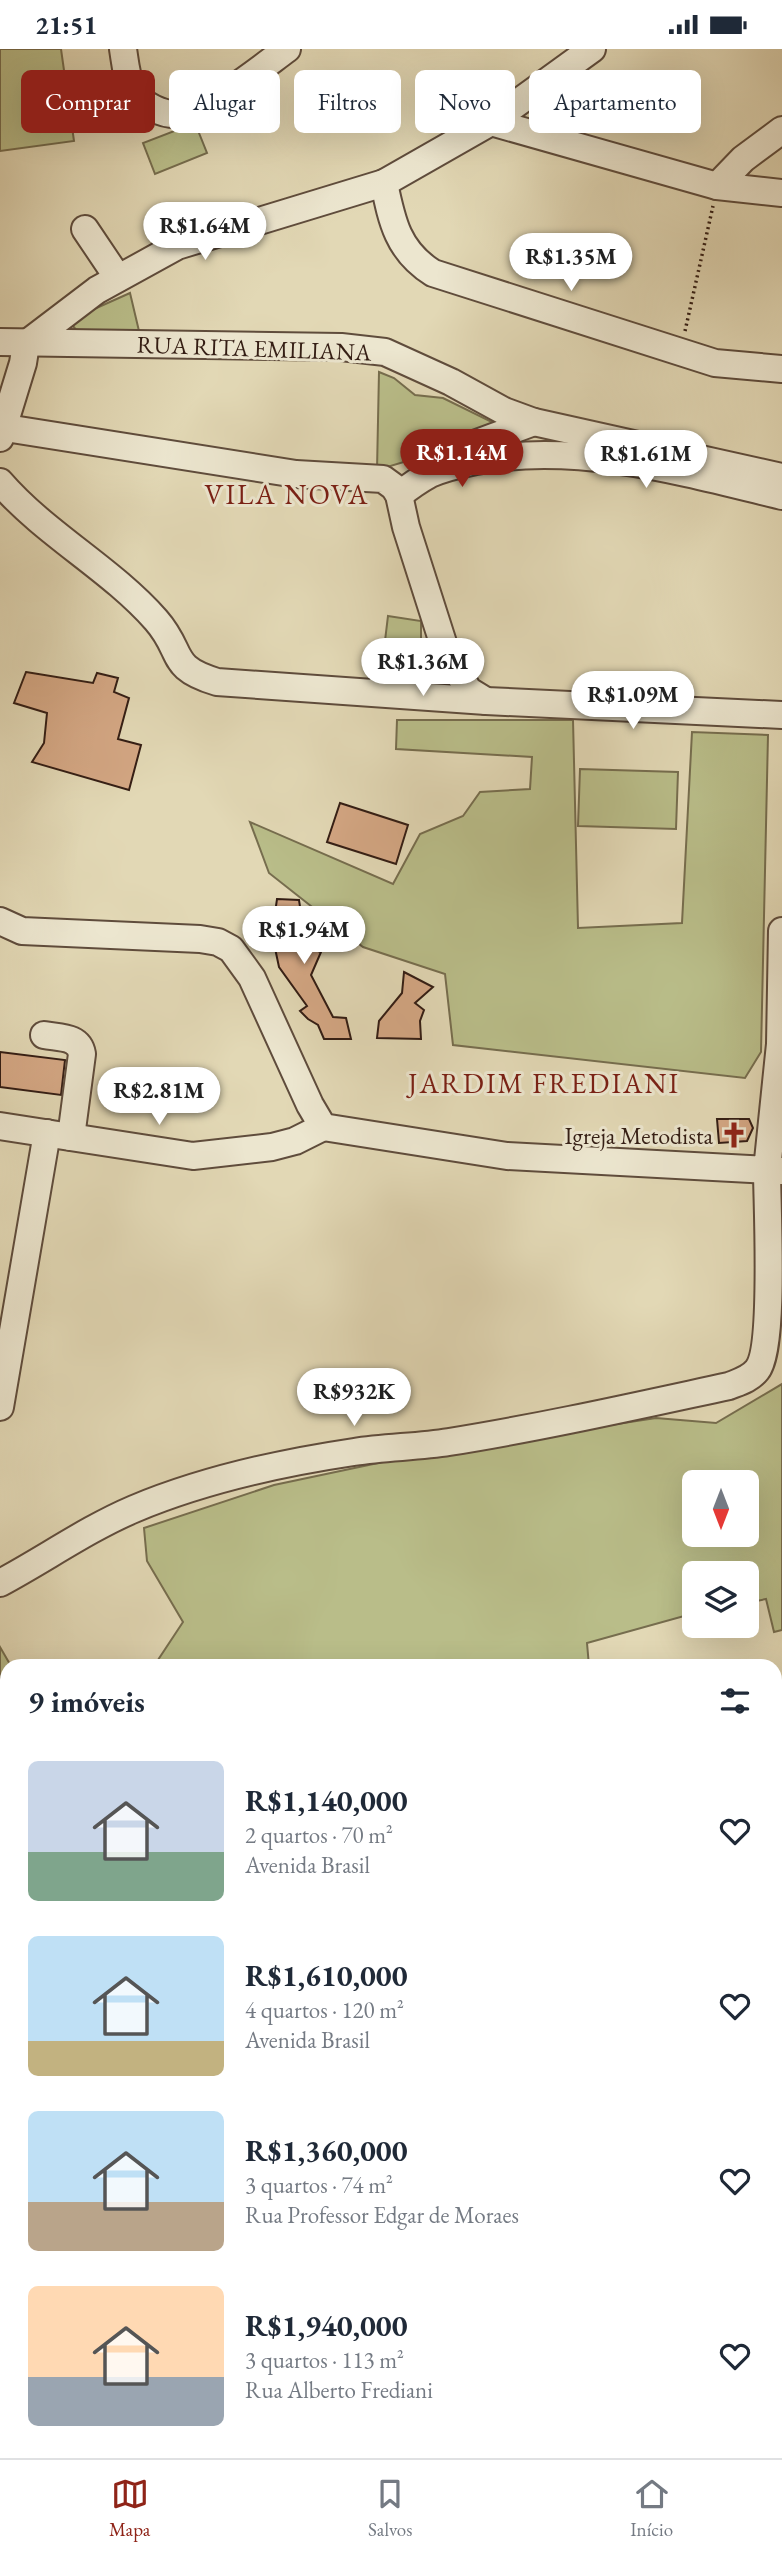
<!DOCTYPE html>
<html lang="pt">
<head>
<meta charset="utf-8">
<style>
	body { margin:0; font-family:"EB Garamond",serif; background:#f6f6f7; color:#1f2937; height:100vh; display:flex; flex-direction:column; font-size:26px; white-space:nowrap }
	* { box-sizing:border-box; margin:0 }
	p { font-size:23px; color:#747a83 }
	.icon { flex:none; width:38px; height:38px; fill:none; stroke:currentColor; stroke-width:2; stroke-linecap:round; stroke-linejoin:round }
	.map { position:relative; flex:1; overflow:hidden }
	.sheet { position:absolute; left:0px; top:1610px; width:782px; height:800px; display:flex; flex-direction:column; background:#fff; border-radius:21px 21px 0 0; box-shadow:0 7px 28px #0002 }
	.sheet>* { flex:none }
	.banner { position:absolute; left:21px; top:21px; width:740px; height:63px; display:flex; gap:14px }
	.needle { width:46px; rotate:180deg }
	.buttons { position:absolute; left:682px; top:1421px; display:grid; gap:14px }
	.buttons a { display:grid; place-items:center; width:77px; height:77px; border-radius:10px; background:#fff; box-shadow:0 7px 28px #0002; font-size:35px }
	.price { position:absolute; translate:-50% -60px; padding:0 16px; border-radius:24px; background:#fff; color:#222; font-size:23px; line-height:46px; filter:drop-shadow(0 2px 4px #0008) }
	.price::after { content:''; position:absolute; left:50%; top:42px; width:21px; height:16px; margin-left:-10px; background:inherit; clip-path:polygon(0 0,100% 0,50% 100%) }
	.price.selected { background:#8f2418; color:#fff }
	ul { padding:0; list-style:none }
	li { display:flex; align-items:center; gap:21px; height:175px; padding:0 28px }
	li span { display:grid; place-items:center; flex:none; width:196px; height:140px; border-radius:10px; color:#555 }
	li>.icon { margin-inline-start:auto }
	span .icon { width:84px; height:84px; fill:#fffc; stroke-width:1 }
	li b { font-size:30px }
	h2 { display:flex; justify-content:space-between; align-items:center; height:84px; padding:0 28px; font-size:30px }
	.pill { padding:0 24px; border-radius:10px; background:#fff; box-shadow:0 7px 28px #0002; font-size:24px; line-height:63px }
	.pill.selected { background:#8f2418; color:#fff }
	.status { display:flex; justify-content:space-between; align-items:center; height:49px; padding:0 35px; background:#fff; direction:ltr }
	.status svg { height:19px; fill:currentColor }
	.tab-bar { display:flex; justify-content:space-around; align-items:center; height:98px; border-top:2px solid #e0e1e3; background:#fff; font-size:19px; color:#747a83 }
	.tab-bar a { display:grid; justify-items:center; gap:4px }
	.tab-bar .selected { color:#8f2418 }
	.map>svg:first-child { display:block }
	.green { fill:#b9bd89; stroke:#766d4e; stroke-width:2; fill-rule:evenodd }
	.building { fill:#d4a784; stroke:#331d14; stroke-width:2 }
	.lines { fill:none; stroke-linecap:round; stroke-linejoin:round }
	.minor-casing { stroke:#5f4c3c; stroke-width:30 }
	.path { stroke:#331d14; stroke-width:3.5; stroke-dasharray:2 3.5; stroke-linecap:butt }
	.minor { stroke:#ece6cf; stroke-width:26 }
	.labels { text-anchor:middle; dominant-baseline:central; stroke-width:6; stroke-linejoin:round; paint-order:stroke }
	.street-label { font-size:24px; fill:#331d14; stroke:#ece6cf }
	.poi-label { font-size:24px; fill:#331d14; stroke:#ece6cf; text-anchor:end }
	.quarter-label { font-size:28px; letter-spacing:2px; fill:#7a1f14; stroke:#ece6cf }
</style>
</head>
<body>
<div class="status"><b>21:51</b><svg viewBox="0 0 49 12"><path d="M0 12V9h3v3zM5 12V6h3v6zM10 12V3h3v9zM15 12V0h3v12zM26 1h20v11H26zM47 4h2v5h-2z"/></svg></div>
<div class="map">
<svg width="782" height="2409" viewBox="0 0 782 2409">
	<rect width="100%" height="100%" fill="#e2d8b5"/>
	<filter id="stains"><feTurbulence type="fractalNoise" baseFrequency=".00286" numOctaves="4"/><feColorMatrix values="0 0 0 0 .2 0 0 0 0 .09 0 0 0 0 .02 0 0 0 .5 -.17"/></filter>
	<radialGradient id="worn" r=".72"><stop offset=".6" stop-color="#630" stop-opacity="0"/><stop offset="1" stop-color="#630" stop-opacity=".3"/></radialGradient>
	<g class="green">
		<path d="M0,0h61l13,92 -74,10z"/>
		<path d="M195,74l12,30 -52,21 -12,-31z"/>
		<path d="M130,244l9,38 -61,1 -6,-7 2,-7z"/>
		<path d="M379,323l15,6 21,17 28,3 51,25 -43,25 -74,22z"/>
		<path d="M388,567l33,5v29l-17,14 -23,10z"/>
		<path d="M397,671h176l5,208 104,-5 10,-191 76,3 -7,317 -16,26 -292,-33 -8,-71 -82,-27 -94,-74 -19,-51 143,62 27,-50 43,-18 17,-24 50,-3 2,-32 -136,-8z"/>
		<path d="M580,720l98,3 -2,57 -98,-3z"/>
		<path d="M782,1335v246l-8,2 -8,-33 -19,4v-30h-52v40l-108,30 2,23h-435l29,-44 -36,-61 -3,-33 130,-43 142,-30 240,-37 60,5zM695,1433h52v53h-52z"/>
		<path d="M0,1598l11,19h-4v207l-7,7z"/>
		<path d="M775,2087h7v227l-7,-8z"/>
		<path d="M314,2403h122l-2,6h-105z"/>
	</g>
	<g class="building">
		<path d="M26,623l67,11 4,-10 21,5 -4,14 15,6 -11,41 23,6 -12,45 -97,-28 12,-19 3,-30 -33,-10z"/>
		<path d="M340,754l68,22 -12,39 -69,-22z"/>
		<path d="M277,850l22,1 3,20 17,10 -4,20 6,2 -10,23 22,42 13,1 5,21h-27l-6,-14 -10,-6 -8,-8 7,-5 -28,-39 -7,-33z"/>
		<path d="M404,923l29,15 -18,16 9,7 -4,11 1,18 -44,-1 2,-17 23,-28z"/>
		<path d="M0,1003l65,8 -4,35 -61,-8z"/>
		<path d="M717,1070h32l4,9 -6,13 -28,2z"/>
	</g>
	<g class="lines">
		<g class="minor-casing">
			<g id="minor">
				<path d="M123,0c2,12 3,26 8,37 7,19 35,32 54,27 31,-8 76,-45 102,-64"/>
				<path d="M491,73l226,64 65,7"/>
				<path d="M384,134c8,39 14,68 49,90l282,90 67,6"/>
				<path d="M717,137l26,-27 39,-29"/>
				<path d="M85,180l33,49"/>
				<path d="M0,293l341,5 44,5 66,30 53,29 30,11 248,55"/>
				<path d="M0,378l296,47 87,5 11,8 5,8 7,32 38,119 24,44 18,11"/>
				<path d="M0,389l23,-75 3,-19 71,-54 80,-44 207,-63 107,-61 101,-73"/>
				<path d="M447,405l87,-32"/>
				<path d="M0,433c46,53 110,86 156,138 29,33 11,47 61,62l269,19 296,14"/>
				<path d="M399,446c10,-8 20,-15 31,-21 14,-6 31,-10 46,-13 102,-19 207,11 306,35"/>
				<path d="M380,639c31,-7 45,-17 64,-42"/>
				<path d="M0,872l22,10 178,8 18,3 13,7 21,29 58,127 13,22 184,29 260,14 13,-126 2,-113"/>
				<path d="M44,986c16,3 35,1 38,19l-11,83"/>
				<path d="M0,1077l193,30 79,-9 23,-6 28,-14"/>
				<path d="M0,1358l47,-274"/>
				<path d="M0,1534c45,-24 87,-54 134,-74 69,-29 146,-46 220,-57 31,-5 64,-5 95,-10 94,-15 187,-36 280,-56 10,-4 21,-7 28,-16 18,-22 10,-164 10,-200l15,1"/>
				<path d="M775,1651l7,-2"/>
				<path d="M775,1830l7,-1"/>
				<path d="M0,1885l7,-6"/>
				<path d="M0,1934h7"/>
				<path d="M0,2135l7,-1"/>
				<path d="M626,2403l1,6"/>
				<path d="M179,2409l1,-6"/>
			</g>
		</g>
		<g class="path">
			<path d="M685,282l28,-125"/>
			<path d="M775,1965l7,1"/>
		</g>
		<use href="#minor" class="minor"/>
	</g>
	<defs>
		<g id="church-bare" transform="scale(2.1)"><path d="M-1.2-6h2.4v3.5h3.3v2.4h-3.3V6h-2.4V-.1h-3.3v-2.4h3.3Z" fill="#8f2418" stroke="#ece6cf" stroke-width="2.5" paint-order="stroke"/></g>
	</defs>
	<g fill-rule="evenodd">
		<use href="#church-bare" x="734" y="1086"/>
	</g>
	<g class="labels">
		<g class="street-label">
			<text transform="translate(254 299) rotate(2)">RUA RITA EMILIANA</text>
		</g>
		<g class="poi-label">
			<text x="713" y="1086">Igreja Metodista</text>
		</g>
		<g class="quarter-label">
			<text x="287" y="445">VILA NOVA</text>
			<text x="544" y="1034">JARDIM FREDIANI</text>
		</g>
	</g>
	<rect width="100%" height="100%" filter="url(#stains)"/>
	<rect width="100%" height="100%" fill="url(#worn)"/>
</svg>
<div class="buttons">
<a><svg class="needle" viewBox="-14 -14 28 28"><path d="M0-13l5 13h-10z" fill="#e53935"/><path d="M0 13l5-13h-10z" fill="#747a83"/></svg></a>
<a><svg class="icon" aria-label="layers" viewBox="0 0 24 24"><path d="M12 4l9 5-9 5-9-5zM3 14l9 5 9-5"/></svg></a>
</div>
<b class="price" style="left:205px;top:213px">R$1.64M</b>
<b class="price" style="left:571px;top:244px">R$1.35M</b>
<b class="price selected" style="left:462px;top:440px">R$1.14M</b>
<b class="price" style="left:646px;top:441px">R$1.61M</b>
<b class="price" style="left:423px;top:649px">R$1.36M</b>
<b class="price" style="left:633px;top:682px">R$1.09M</b>
<b class="price" style="left:304px;top:917px">R$1.94M</b>
<b class="price" style="left:159px;top:1078px">R$2.81M</b>
<b class="price" style="left:354px;top:1379px">R$932K</b>
<div class="banner">
<a class="pill selected">Comprar</a>
<a class="pill">Alugar</a>
<a class="pill">Filtros</a>
<a class="pill">Novo</a>
<a class="pill">Apartamento</a>
</div>
<section class="sheet">
<h2>9 imóveis<svg class="icon" aria-label="filters" viewBox="0 0 24 24"><path d="M4 7h16M4 17h16"/><circle cx="9" cy="7" r="2"/><circle cx="15" cy="17" r="2"/></svg></h2>
<ul>
<li><span style="background:linear-gradient(#c9d6e8 65%,#7fa58c 0)"><svg class="icon" aria-label="home" viewBox="0 0 24 24"><path d="M3 11l9-7 9 7M6 9v11h12V9"/></svg></span><div><b>R$1,140,000</b><p>2 quartos · 70 m²</p><p>Avenida Brasil</p></div><svg class="icon" aria-label="heart" viewBox="0 0 24 24"><path d="M12 20l-8-8c-3-5 5-10 8-4 3-6 11-1 8 4z"/></svg></li>
<li><span style="background:linear-gradient(#bfe0f5 75%,#c2b280 0)"><svg class="icon" aria-label="home" viewBox="0 0 24 24"><path d="M3 11l9-7 9 7M6 9v11h12V9"/></svg></span><div><b>R$1,610,000</b><p>4 quartos · 120 m²</p><p>Avenida Brasil</p></div><svg class="icon" aria-label="heart" viewBox="0 0 24 24"><path d="M12 20l-8-8c-3-5 5-10 8-4 3-6 11-1 8 4z"/></svg></li>
<li><span style="background:linear-gradient(#bfe0f5 65%,#b9a48a 0)"><svg class="icon" aria-label="home" viewBox="0 0 24 24"><path d="M3 11l9-7 9 7M6 9v11h12V9"/></svg></span><div><b>R$1,360,000</b><p>3 quartos · 74 m²</p><p>Rua Professor Edgar de Moraes</p></div><svg class="icon" aria-label="heart" viewBox="0 0 24 24"><path d="M12 20l-8-8c-3-5 5-10 8-4 3-6 11-1 8 4z"/></svg></li>
<li><span style="background:linear-gradient(#ffd9b3 65%,#9aa5b1 0)"><svg class="icon" aria-label="home" viewBox="0 0 24 24"><path d="M3 11l9-7 9 7M6 9v11h12V9"/></svg></span><div><b>R$1,940,000</b><p>3 quartos · 113 m²</p><p>Rua Alberto Frediani</p></div><svg class="icon" aria-label="heart" viewBox="0 0 24 24"><path d="M12 20l-8-8c-3-5 5-10 8-4 3-6 11-1 8 4z"/></svg></li>
</ul>
</section>
</div>
<nav class="tab-bar">
<a class="selected"><svg class="icon" aria-label="map" viewBox="0 0 24 24"><path d="M3 6l6-2 6 2 6-2v14l-6 2-6-2-6 2zM9 4v14M15 6v14"/></svg>Mapa</a>
<a><svg class="icon" aria-label="saved" viewBox="0 0 24 24"><path d="M7 4h10v16l-5-4-5 4z"/></svg>Salvos</a>
<a><svg class="icon" aria-label="home" viewBox="0 0 24 24"><path d="M3 11l9-7 9 7M6 9v11h12V9"/></svg>Início</a>
</nav>
</body>
</html>
